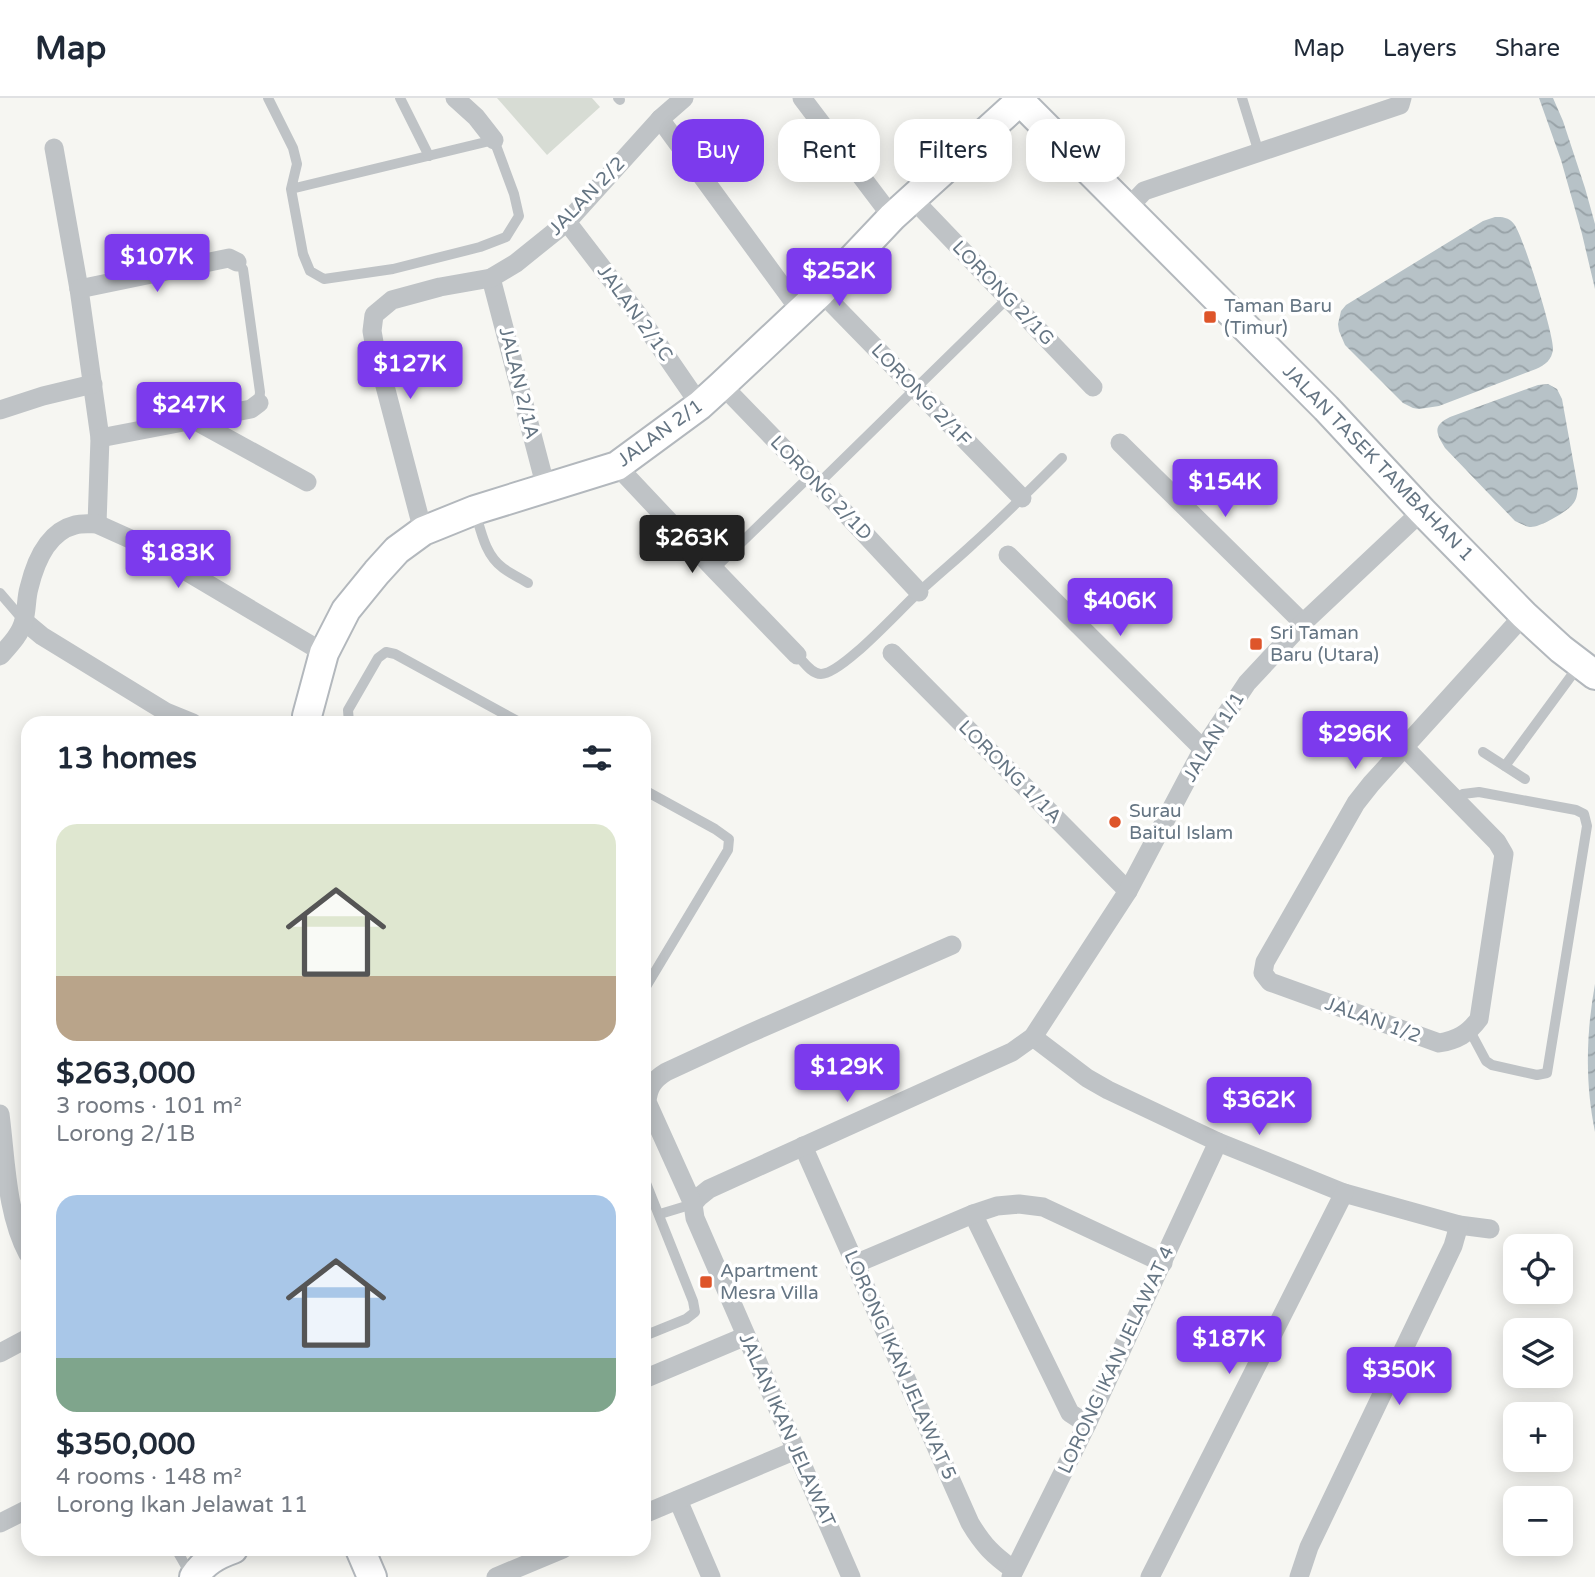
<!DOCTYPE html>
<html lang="en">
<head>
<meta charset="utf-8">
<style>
	body { margin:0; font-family:"Varela Round",sans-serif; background:#f2f2f3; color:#1f2937; height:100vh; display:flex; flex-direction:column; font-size:26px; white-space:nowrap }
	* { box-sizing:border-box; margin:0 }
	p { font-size:23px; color:#747a83 }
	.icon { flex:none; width:38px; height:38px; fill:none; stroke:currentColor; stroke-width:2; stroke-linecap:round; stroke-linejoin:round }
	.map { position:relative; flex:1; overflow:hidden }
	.details { position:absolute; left:21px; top:618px; width:630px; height:840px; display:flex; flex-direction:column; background:#fff; border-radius:21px; box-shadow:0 4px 18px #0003 }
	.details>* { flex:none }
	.top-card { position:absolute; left:672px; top:21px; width:665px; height:63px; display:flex; gap:14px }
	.controls { position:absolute; left:1503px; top:1136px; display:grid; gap:14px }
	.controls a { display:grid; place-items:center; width:70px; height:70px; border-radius:14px; background:#fff; box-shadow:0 4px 18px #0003; font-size:35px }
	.price { position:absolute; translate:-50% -60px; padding:0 16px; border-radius:7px; background:#7c3aed; color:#fff; font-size:23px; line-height:46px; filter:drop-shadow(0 2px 4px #0008) }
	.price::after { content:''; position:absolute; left:50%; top:42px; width:21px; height:16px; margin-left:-10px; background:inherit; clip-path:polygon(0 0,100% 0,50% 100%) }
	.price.selected { background:#222; color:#fff }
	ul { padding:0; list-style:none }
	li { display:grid; align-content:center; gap:14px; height:371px; padding:0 35px }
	li span { display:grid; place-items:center; height:217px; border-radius:21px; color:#555 }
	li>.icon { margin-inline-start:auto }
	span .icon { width:126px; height:126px; fill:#fffc; stroke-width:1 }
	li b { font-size:30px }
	h2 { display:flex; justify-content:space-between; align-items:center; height:84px; padding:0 35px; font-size:30px }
	.tag { padding:0 24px; border-radius:21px; background:#fff; box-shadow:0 4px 18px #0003; font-size:24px; line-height:63px }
	.tag.selected { background:#7c3aed; color:#fff }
	header { display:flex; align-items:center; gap:42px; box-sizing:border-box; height:98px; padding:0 35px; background:#fff; border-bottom:2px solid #e0e1e3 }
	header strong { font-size:33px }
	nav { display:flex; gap:38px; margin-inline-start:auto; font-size:24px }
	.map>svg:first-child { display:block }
	.garden { fill:#d7dcd4 }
	.water { fill:url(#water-waves) }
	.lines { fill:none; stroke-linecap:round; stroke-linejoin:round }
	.secondary-casing { stroke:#b3b8bd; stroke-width:32 }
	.lane { stroke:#bfc3c6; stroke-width:10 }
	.street { stroke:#bfc3c6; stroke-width:19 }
	.secondary { stroke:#fff; stroke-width:28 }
	.poi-dot { fill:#de552a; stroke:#fff; stroke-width:2.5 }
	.labels { text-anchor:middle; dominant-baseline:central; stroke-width:7; stroke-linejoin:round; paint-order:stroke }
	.street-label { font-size:19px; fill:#657583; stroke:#fff }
	.poi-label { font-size:19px; fill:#657583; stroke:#fff; text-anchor:start }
</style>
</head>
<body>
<header>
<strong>Map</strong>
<nav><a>Map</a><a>Layers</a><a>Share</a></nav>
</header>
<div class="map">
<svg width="1595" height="1479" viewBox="0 0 1595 1479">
	<defs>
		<pattern id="water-waves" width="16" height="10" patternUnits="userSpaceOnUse" patternTransform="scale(1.75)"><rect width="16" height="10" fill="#b7c2c7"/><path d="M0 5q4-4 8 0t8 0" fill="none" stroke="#98a2a7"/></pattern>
	</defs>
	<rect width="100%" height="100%" fill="#f6f6f2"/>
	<path class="garden" d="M497,0h95l8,9 -53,48z"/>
	<g class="water">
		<path d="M1539,0h14l10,23 22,67 10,36v65l-13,-55 -21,-74z"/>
		<path d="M1495,119c7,0 14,0 19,7 9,11 40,111 39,125 -1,11 -8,16 -17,20l-97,37 -20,3 -6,-1 -10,-5 -58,-58 -6,-14 -1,-7 3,-13 5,-6 137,-84z"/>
		<path d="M1548,286l9,5 5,10 16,89c-1,6 -1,12 -6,17 -6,7 -31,22 -41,22 -5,0 -11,-4 -16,-6l-70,-73c-9,-15 -13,-22 5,-31l88,-32z"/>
		<path d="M1595,886v148c-10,-48 -9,-99 0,-148z"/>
	</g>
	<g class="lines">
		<g class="secondary-casing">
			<g id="secondary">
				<path d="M1017,0l309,310 96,103 102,104 37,34 34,26"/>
				<path d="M308,625l-1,-7 17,-63 22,-43 31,-38 20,-22 26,-19 52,-21 142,-44 83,-61 22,-20 99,-93 71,-75 128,-116"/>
				<path d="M360,1451l12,28"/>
				<path d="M194,1479c10,-15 22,-22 39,-28"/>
			</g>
		</g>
		<g class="lane">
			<path d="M268,0l25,50 4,16 -6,25 12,65 7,17 14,8 69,-10 87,-22 26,-10 13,-21 -5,-22 -20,-54 -203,49"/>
			<path d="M400,0l29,58"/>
			<path d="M618,0l2,2"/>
			<path d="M1242,0l17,55"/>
			<path d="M237,164l6,7 17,123 -1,11"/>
			<path d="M818,386l190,-186"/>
			<path d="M475,413c6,20 10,44 28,57 8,6 17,10 25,15"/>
			<path d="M714,471l96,-93"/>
			<path d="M0,495l24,28"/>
			<path d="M797,557c6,6 14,19 24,19 21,0 79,-65 97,-81 18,-17 38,-33 56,-50 30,-27 59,-56 88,-85"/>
			<path d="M349,625l-1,-13 30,-52 8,-6 9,2 126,69"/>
			<path d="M1483,654l42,27"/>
			<path d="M1505,668l75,-102"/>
			<path d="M644,692l71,39 14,10 -1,11 -84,140"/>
			<path d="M1456,701l7,-5 16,-2 97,18 8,4 3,12 -40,247 -10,2 -45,-10 -6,-4 -16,-30"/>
			<path d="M644,1080l49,123 2,11 -9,7 -42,17"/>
			<path d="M660,1116l33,-10"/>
			<path d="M176,1451l16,28"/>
		</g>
		<g class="street">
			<path d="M455,0l21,19 18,23"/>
			<path d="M802,0l90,119"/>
			<path d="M660,21l141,193"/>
			<path d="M54,50l25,141 21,149 -3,86"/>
			<path d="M912,100l181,189"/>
			<path d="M1128,110l16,-17 256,-86 2,-7"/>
			<path d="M567,124l69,90 64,93"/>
			<path d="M491,180l55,210"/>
			<path d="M79,191l150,-31 8,4"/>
			<path d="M821,194l201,206"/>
			<path d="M722,287l96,99 101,108"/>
			<path d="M0,312l43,-14 50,-12"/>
			<path d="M194,322l113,62"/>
			<path d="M100,340l151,-29 8,-6"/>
			<path d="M1120,345l183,180"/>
			<path d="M617,368l97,103 83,86"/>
			<path d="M423,433l-48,-183 -3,-17 2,-16 18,-15 48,-13 51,-9 25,-15 51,-41 93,-103 24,-21"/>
			<path d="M1008,457l195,194"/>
			<path d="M24,523l18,15 124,76 27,11"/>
			<path d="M892,555l236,238"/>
			<path d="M0,558c9,-10 21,-22 24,-36 3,-10 2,-22 5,-32 6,-25 18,-56 46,-63 7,-2 15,-1 22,-1l40,18 187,111"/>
			<path d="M1404,649l93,95 7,12 -25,165c-11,15 -22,21 -40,24l-169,-61 -7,-9 2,-11 91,-159 15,-19 153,-169"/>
			<path d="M1033,939l54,41 21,12 110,52 126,51 115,32 31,4"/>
			<path d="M0,1016c6,46 6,99 28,140"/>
			<path d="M803,1048l167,377c13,22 23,32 44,47"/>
			<path d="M693,1106l6,-7 10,-8 303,-137 21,-15 95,-146 75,-142 44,-66 56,-60 119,-112"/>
			<path d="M973,1116l97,199 17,11"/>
			<path d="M855,1166l118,-50 24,-8 22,-2 24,3 120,56"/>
			<path d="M0,1255l28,-15"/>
			<path d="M644,1281l102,-43"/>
			<path d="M678,1402l33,77"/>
			<path d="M644,1416l152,-64"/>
			<path d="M0,1425l28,-14"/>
			<path d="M496,1479l67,-28"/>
			<path d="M851,1479l-156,-359 -2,-14 -46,-102c1,-14 6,-22 19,-30l80,-37 206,-90"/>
			<path d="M1011,1479l76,-153 131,-282"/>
			<path d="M1150,1479l194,-384"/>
			<path d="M1299,1479l10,-30 144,-301 6,-21"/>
		</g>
		<use href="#secondary" class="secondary"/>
	</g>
	<g class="poi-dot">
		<rect x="1203" y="212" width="14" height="14" rx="3.5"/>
		<rect x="1249" y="539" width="14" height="14" rx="3.5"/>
		<circle cx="1115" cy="724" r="7"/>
		<rect x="699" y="1177" width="14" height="14" rx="3.5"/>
	</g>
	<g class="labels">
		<g class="street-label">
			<text transform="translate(587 98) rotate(-46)">JALAN 2/2</text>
			<text transform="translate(1003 195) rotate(46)">LORONG 2/1G</text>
			<text transform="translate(635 215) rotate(54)">JALAN 2/1C</text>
			<text transform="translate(519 285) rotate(76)">JALAN 2/1A</text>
			<text transform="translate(921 297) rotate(46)">LORONG 2/1F</text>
			<text transform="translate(660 335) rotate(-36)">JALAN 2/1</text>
			<text transform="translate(1378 365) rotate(46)">JALAN TASEK TAMBAHAN 1</text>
			<text transform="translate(821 390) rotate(46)">LORONG 2/1D</text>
			<text transform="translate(1214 639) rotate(-59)">JALAN 1/1</text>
			<text transform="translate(1010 674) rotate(45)">LORONG 1/1A</text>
			<text transform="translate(1373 922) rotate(20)">JALAN 1/2</text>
			<text transform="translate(1116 1262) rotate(-65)">LORONG IKAN JELAWAT 4</text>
			<text transform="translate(900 1267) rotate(66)">LORONG IKAN JELAWAT 5</text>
			<text transform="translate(787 1332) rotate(66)">JALAN IKAN JELAWAT</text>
		</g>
		<g class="poi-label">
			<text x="1224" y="208">Taman Baru<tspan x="1224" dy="22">(Timur)</tspan></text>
			<text x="1270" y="535">Sri Taman<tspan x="1270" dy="22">Baru (Utara)</tspan></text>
			<text x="1129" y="713">Surau<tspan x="1129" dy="22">Baitul Islam</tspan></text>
			<text x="720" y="1173">Apartment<tspan x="720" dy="22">Mesra Villa</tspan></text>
		</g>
	</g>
</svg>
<div class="controls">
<a><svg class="icon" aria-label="locate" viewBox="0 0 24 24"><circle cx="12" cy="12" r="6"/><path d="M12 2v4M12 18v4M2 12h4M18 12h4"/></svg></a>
<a><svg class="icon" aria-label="layers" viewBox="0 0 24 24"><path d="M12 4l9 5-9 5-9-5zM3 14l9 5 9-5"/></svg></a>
<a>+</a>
<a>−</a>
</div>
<b class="price" style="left:157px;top:196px">$107K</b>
<b class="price" style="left:839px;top:210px">$252K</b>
<b class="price" style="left:410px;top:303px">$127K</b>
<b class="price" style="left:189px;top:344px">$247K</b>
<b class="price" style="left:1225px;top:421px">$154K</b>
<b class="price selected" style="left:692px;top:477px">$263K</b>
<b class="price" style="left:178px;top:492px">$183K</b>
<b class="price" style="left:1120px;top:540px">$406K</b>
<b class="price" style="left:1355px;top:673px">$296K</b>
<b class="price" style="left:847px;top:1006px">$129K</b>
<b class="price" style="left:1259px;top:1039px">$362K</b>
<b class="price" style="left:1229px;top:1278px">$187K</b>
<b class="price" style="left:1399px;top:1309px">$350K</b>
<div class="top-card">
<a class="tag selected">Buy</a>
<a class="tag">Rent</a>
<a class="tag">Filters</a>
<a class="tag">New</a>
</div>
<section class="details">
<h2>13 homes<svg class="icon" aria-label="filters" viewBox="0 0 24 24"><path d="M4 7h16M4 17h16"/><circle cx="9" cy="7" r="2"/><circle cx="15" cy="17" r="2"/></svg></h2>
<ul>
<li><span style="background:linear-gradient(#dfe7d0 70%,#b9a48a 0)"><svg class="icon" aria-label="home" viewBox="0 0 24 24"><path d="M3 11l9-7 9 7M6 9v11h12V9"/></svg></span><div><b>$263,000</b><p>3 rooms · 101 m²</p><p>Lorong 2/1B</p></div></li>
<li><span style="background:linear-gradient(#a9c7e8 75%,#7fa58c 0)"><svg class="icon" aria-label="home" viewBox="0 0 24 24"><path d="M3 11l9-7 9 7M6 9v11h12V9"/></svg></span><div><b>$350,000</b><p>4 rooms · 148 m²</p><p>Lorong Ikan Jelawat 11</p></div></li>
</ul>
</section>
</div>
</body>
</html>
